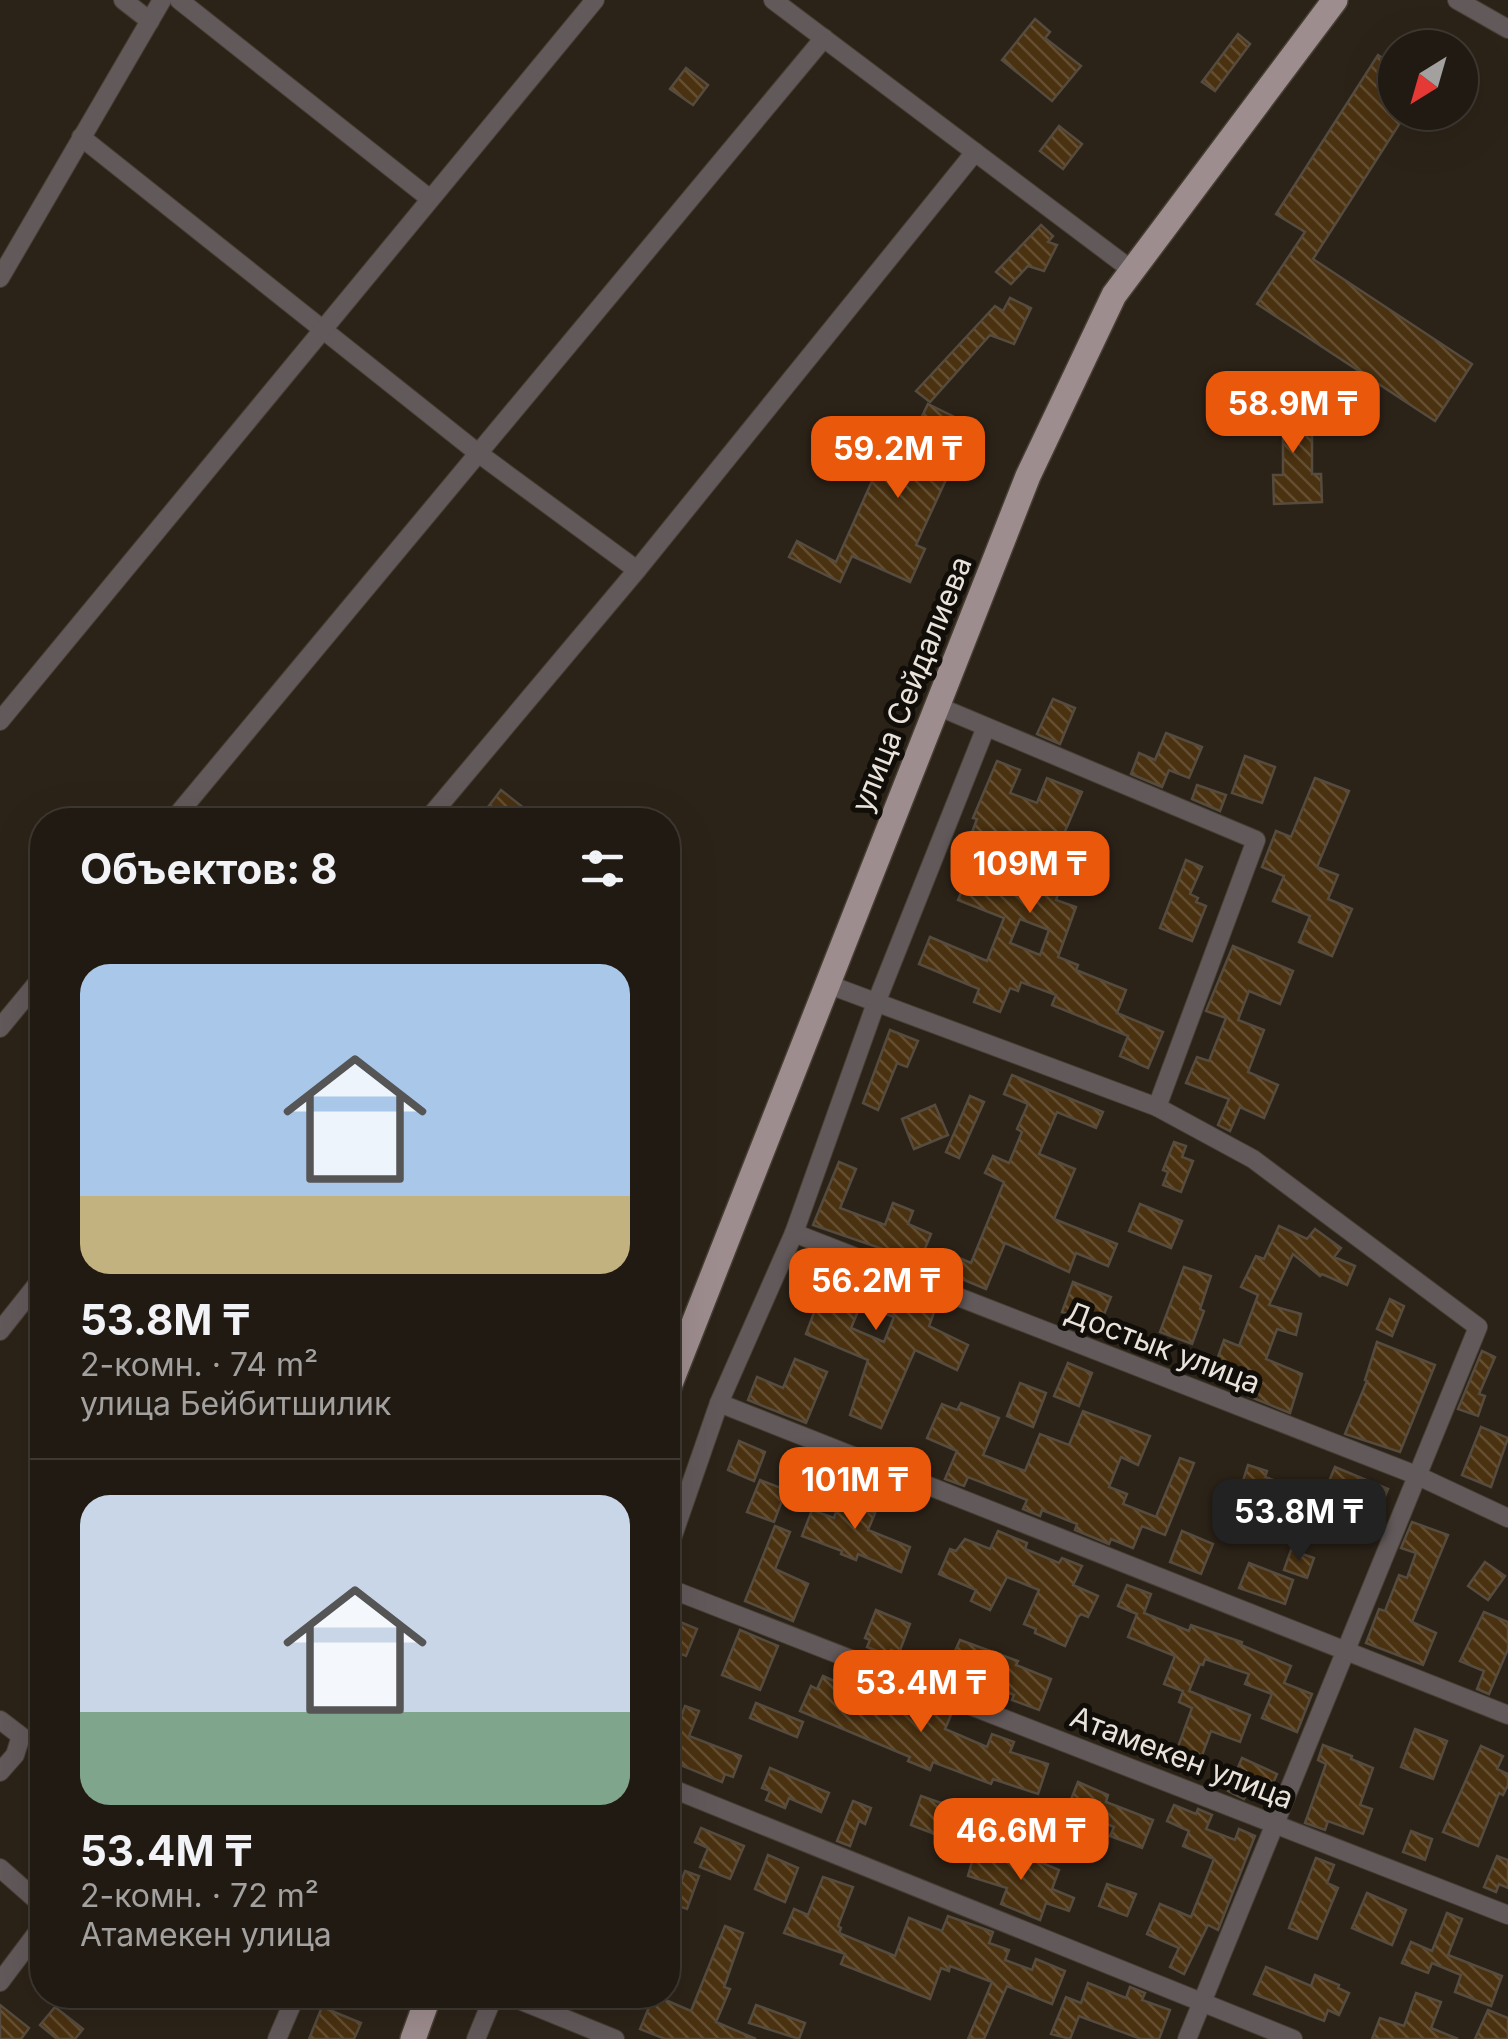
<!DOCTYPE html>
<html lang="ru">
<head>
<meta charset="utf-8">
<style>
	body { margin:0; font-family:Inter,sans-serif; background:#2d2720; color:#f1f3f6; height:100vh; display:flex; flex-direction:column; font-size:38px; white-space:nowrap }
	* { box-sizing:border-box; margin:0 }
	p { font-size:32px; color:#a2a19f }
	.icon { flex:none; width:55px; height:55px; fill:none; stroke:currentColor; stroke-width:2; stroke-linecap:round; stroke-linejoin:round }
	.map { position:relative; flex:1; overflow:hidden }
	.sheet { position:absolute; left:30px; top:808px; width:650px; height:1200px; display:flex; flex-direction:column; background:#211a12; border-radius:40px; box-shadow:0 10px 40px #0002,0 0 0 2px #3e3832 }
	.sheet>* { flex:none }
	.needle { width:65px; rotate:217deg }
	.buttons { position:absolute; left:1378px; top:30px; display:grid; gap:20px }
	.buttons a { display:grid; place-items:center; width:100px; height:100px; border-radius:50%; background:#211a12; box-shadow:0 10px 40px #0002,0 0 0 2px #3e3832; font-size:50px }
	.price { position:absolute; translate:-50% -85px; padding:0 22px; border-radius:20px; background:#ea580c; color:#fff; font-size:32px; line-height:65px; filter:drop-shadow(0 2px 5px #0008) }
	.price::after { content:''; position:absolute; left:50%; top:60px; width:30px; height:22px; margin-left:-15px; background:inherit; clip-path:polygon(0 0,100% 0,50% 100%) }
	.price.on { background:#222; color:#fff }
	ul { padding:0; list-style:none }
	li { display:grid; align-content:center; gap:20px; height:530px; padding:0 50px }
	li+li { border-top:2px solid #3e3832 }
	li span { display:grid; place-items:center; height:310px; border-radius:30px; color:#555 }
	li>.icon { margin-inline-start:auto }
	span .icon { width:180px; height:180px; fill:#fffc; stroke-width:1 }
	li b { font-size:42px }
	h2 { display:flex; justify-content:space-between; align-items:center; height:120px; padding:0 50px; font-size:42px }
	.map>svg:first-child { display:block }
	.building { fill:url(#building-back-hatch); stroke:#554b3e; stroke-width:2.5; fill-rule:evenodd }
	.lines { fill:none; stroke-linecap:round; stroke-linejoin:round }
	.street-casing { stroke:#473e33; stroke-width:20 }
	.primary-casing { stroke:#473e33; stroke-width:28 }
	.street { stroke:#62595a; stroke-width:18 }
	.primary { stroke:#9e8d8e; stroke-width:25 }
	.labels { text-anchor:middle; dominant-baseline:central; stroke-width:10; stroke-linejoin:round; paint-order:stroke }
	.street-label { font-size:30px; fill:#eae3dc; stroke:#110d08 }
</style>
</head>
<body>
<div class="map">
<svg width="1508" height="2039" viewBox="0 0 1508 2039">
	<defs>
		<pattern id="building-back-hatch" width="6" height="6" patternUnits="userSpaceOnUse" patternTransform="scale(2.5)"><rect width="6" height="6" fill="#4a3110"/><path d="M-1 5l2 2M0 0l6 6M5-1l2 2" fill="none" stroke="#644f32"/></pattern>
	</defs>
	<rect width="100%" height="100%" fill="#2c2318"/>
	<g class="building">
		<path d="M1035,19l15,13 -5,6 36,28 -29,35 -50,-41z"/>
		<path d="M1238,34l12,10 -35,47 -13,-9z"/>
		<path d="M1378,55l17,11v46h12l-94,147 159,105 -37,57 -178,-117 48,-72 -29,-18z"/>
		<path d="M686,68l22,17 -15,20 -23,-16z"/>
		<path d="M1059,126l23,18 -19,25 -23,-18z"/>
		<path d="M1041,225l12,11 -5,6 9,3 -13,26 -16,-5 -17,18 -15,-12z"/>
		<path d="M1010,298l21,10 -17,36 -24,-9 -60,67 -14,-11 79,-85 8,5z"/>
		<path d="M928,404l43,21 -55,120 9,4 -15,33 -58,-26 -12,26 -51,-25 8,-16 39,21 56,-126 17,7z"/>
		<path d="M1294,406h18v68h9l1,28 -48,2 -1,-29h10v-44l-38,-5 2,-15 47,6z"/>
		<path d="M1053,699l22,9 -15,36 -23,-10z"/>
		<path d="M1166,733l36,14 -13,31 -20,-8 -7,17 -31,-13 8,-21 16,7z"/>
		<path d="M1245,756l30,11 -13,36 -30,-10z"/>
		<path d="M997,761l23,9 -10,23 27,10 10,-25 35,14 -25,58 -46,-17 -15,41 47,19 12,-33 13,5 -12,35 20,7 -18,50 20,8 -2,5 50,20 -9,23 46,19 -15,36 -28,-12 8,-20 -76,-31 4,-10 -35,-13 -3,9 -8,-3 -10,24 -26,-10 5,-13 -60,-25 11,-27 57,24 17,-43 -46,-18 11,-26 -11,-4 19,-51 -4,-1zM1020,919l29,11 -9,25 -30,-12z"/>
		<path d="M1315,778l34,13 -32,76 21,8 -10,24 24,10 -20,47 -33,-14 11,-26 -37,-15 11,-25 -22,-9 14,-36 15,6z"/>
		<path d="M1197,785l29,10 -6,16 -28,-12z"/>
		<path d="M501,790l38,30h-61z"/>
		<path d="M1186,860l16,7 -12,27 8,4 -2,4 10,4 -14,35 -32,-13z"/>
		<path d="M1233,946l60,25 -13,33 -31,-13 -11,29 26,10 -16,42 30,13 -14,33 -24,-11 -10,24 -12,-6 11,-26 -43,-16 11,-26 12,4 17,-43 -20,-7z"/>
		<path d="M890,1030l28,11 -11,26 -10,-4 -19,47 -15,-7z"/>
		<path d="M1012,1075l91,37 -7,16 -39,-16 -18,42 36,15 -21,50 63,25 -9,22 -32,-13 -7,19 -64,-29 -19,46 -41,-17 7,-17 19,8 33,-81 -19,-9 8,-17 16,7 13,-31 -5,-3 11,-25 -24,-10z"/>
		<path d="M970,1096l14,6 -25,56 -13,-6z"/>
		<path d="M935,1105l13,30 -34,14 -12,-30z"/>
		<path d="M1174,1142l12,4 -4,11 11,4 -12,31 -18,-7 5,-13 -5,-2z"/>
		<path d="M839,1162l17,7 -16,39 45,17 8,-22 20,8 -5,13 23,10 -14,34 -16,-7 2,-5 -90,-31z"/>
		<path d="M1140,1204l42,17 -11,27 -42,-17z"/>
		<path d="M1279,1226l28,13 8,-10 26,19 -7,9 21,9 -8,19 -25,-11 -2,2 -27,-22 -24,51 32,9 -5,21 -19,-6 -11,30 36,15 -12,39 -42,-17 3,-8 -39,-14 12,-34 15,6 19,-51 -17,-8 15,-31 8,3z"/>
		<path d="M802,1252l134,55 -7,19 39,19 -11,25 -42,-20 -34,78 -31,-13 18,-55 -62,-26 21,-56 -31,-13zM861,1304l33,13 -10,25 -33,-14z"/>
		<path d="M1184,1267l27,9 -11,33 4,2 -12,33 -32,-12z"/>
		<path d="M1073,1282l38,15 -14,35 -26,-10 2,-6 -11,-4z"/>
		<path d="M1390,1299l14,7 -12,30 -15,-7z"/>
		<path d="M1377,1342l58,23 -35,87 -55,-18 22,-53 -2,-1z"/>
		<path d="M1482,1351l13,6 -16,37 6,2 -7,20 -20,-7z"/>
		<path d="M795,1359l32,13 -21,51 -58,-23 9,-23 26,11z"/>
		<path d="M1068,1363l24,10 -13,33 -25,-10z"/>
		<path d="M1020,1383l26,10 -13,34 -26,-11z"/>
		<path d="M961,1403l38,15 -16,37 42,16 15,-37 29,11 14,-34 67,25 -12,29 -17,-8 -12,30 18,7 -4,10 33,13 24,-59 14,5 -29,72 -23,-9 -9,22 -22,-9 -2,5 -34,-14 2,-6 -35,-14 -2,6 -17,-7 4,-9 -59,-23 -4,9 -19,-7 12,-28 -30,-13 15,-34 15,6z"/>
		<path d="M1481,1427l27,11 -17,49 -29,-12z"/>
		<path d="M739,1441l26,11 -11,29 -26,-11z"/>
		<path d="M1248,1465l19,6 -2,6 23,8 -2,6 19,7 -11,29 -59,-21z"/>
		<path d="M1335,1467l53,22 -16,39 -13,-5 3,-8 -40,-17z"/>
		<path d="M849,1474l13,5 -9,26 22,8 -7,17 42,17 -9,25 -43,-18 -2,6 -15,-6 1,-3 -40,-15 10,-26 22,8z"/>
		<path d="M760,1480l26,10 -12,32 -27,-10z"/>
		<path d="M1412,1522l36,13 -36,87 24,11 -13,32 -57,-22 13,-34 6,2 14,-36 8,3 9,-25 -15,-5z"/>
		<path d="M775,1526l15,6 -15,37 33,15 -15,37 -48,-20z"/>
		<path d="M998,1531l29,12 -2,6 34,14 3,-5 20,8 -9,19 25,11 -10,21 -7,-3 -3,3 -13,29 -30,-13 1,-4 -12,-5 15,-34 -32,-13 -17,33 -19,-9 5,-11 -37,-16 11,-25 6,2 9,-12 25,10z"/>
		<path d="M1182,1531l31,13 -12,30 -31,-12z"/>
		<path d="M1291,1550l23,8 -7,20 -23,-8z"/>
		<path d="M1485,1562l20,14 -17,24 -20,-14z"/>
		<path d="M1249,1563l44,17 -8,24 -46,-16z"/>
		<path d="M1127,1585l24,9 -7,19 45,18 2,-6 51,17 -1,3 50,21 -7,17 28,11 -15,38 -35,-14 10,-24 -27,-10 4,-10 -44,-15 -2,6 -3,-1 -11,27 61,24 -10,27 -29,-11 -14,38 -24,-8 19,-53 -13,-6 4,-11 -19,-7 11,-28 -47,-19 9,-23 -19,-8z"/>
		<path d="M876,1610l34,14 -11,29 -8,-3 -2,6 -22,-9 3,-7 -5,-2z"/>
		<path d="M1484,1612l24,10v27l-19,45 -12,-5 7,-18 -24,-10z"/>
		<path d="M668,1617l29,12 -11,27 -18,-7z"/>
		<path d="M740,1630l38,16 -18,44 -38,-15z"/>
		<path d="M960,1640l58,21 -2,4 35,14 -12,31 -27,-10 2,-5 -45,-18 -4,8 -21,-10z"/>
		<path d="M823,1676l45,20 6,-14 19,8 -5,13 37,16 5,-12 21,8 -6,14 42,18 5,-13 22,8 -4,10 38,12 -10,30 -45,-15 -2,5 -58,-22 -3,8 -22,-9 2,-4 -110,-46 11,-25 6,3z"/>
		<path d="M756,1703l47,19 -6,15 -47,-19z"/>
		<path d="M685,1706l14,5 -10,25 52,20 -8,21 -8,-3 -3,8 -54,-22v-9z"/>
		<path d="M1415,1729l32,12 -14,38 -32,-12z"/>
		<path d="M1323,1745l29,11 -1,3 22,9 -13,37 12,4 -9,25 -35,-13 -3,9 -20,-7 21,-59 -8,-4z"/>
		<path d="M1481,1746l22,10 -6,13 11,5v11l-5,10 -4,-2 -21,53 -35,-14z"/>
		<path d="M1242,1758l35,16 -11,25 -18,-8 -4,8 -16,-8z"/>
		<path d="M770,1768l59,25 -8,19 -32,-14 -4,10 -19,-8 4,-9 -8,-3z"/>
		<path d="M1078,1782l30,13 -2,7 47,18 -11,28 -32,-12 4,-9 -46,-20z"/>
		<path d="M921,1796l29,10 -10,30 -29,-11z"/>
		<path d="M853,1801l18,7 -6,16 -6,-3 -9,25 -13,-5z"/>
		<path d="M1174,1805l22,9 2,-5 14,6 -6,14 29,11 4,-11 16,7 -37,94 -10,-5 -24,49 -14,-7 9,-19 -32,-14 13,-30 31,13 23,-58 -31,-13 6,-15 -22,-10z"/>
		<path d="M701,1828l43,18 -14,33 -30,-12 8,-19 -13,-6z"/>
		<path d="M1411,1831l21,8 -7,21 -22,-8z"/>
		<path d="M975,1851l47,14 4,-9 33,14 -7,19 22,9 -5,13 -23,-8 -6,17 -39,-16 6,-16 -39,-12z"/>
		<path d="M768,1855l30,13 -13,34 -30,-13z"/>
		<path d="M1497,1856l11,4v28l-9,-4 -3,8 -12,-5z"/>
		<path d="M1316,1858l18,7 -7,18 11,5 -21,51 -28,-11z"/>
		<path d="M685,1871l14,5 -12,33 -14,-5z"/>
		<path d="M823,1877l30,10 -15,39 3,2 -2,5 56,23 14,-38 33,13 6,-15 45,16 -4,11 20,7 -4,10 27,10 4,-11 29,12 -13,33 -45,-18 -23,53h-16l24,-57 -42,-16 -1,5 -8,-3 -11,31 -89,-35 4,-10 -61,-21 10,-24 14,6z"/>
		<path d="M1107,1884l29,10 -9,22 -28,-10z"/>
		<path d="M1367,1893l39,17 -14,35 -40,-17z"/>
		<path d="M1447,1913l15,6 -14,36 54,21 -11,30 -36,-14 6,-17 -29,-12 -4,10 -26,-10 9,-21 21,9z"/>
		<path d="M725,1926l18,7 -19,54 6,2 -14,33 40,17h-91l-25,-10 14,-34 37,16z"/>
		<path d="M1266,1967l45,19 4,-11 24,10 -1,3 11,5 -10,22 -11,-5 -4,11 -70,-27z"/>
		<path d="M1088,1983l38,15 4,-11 15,6 -3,7 28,10 -11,29h-18l-62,-23 -9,23 -19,-5 15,-37 15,6z"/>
		<path d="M1416,1993l25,9 -10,26 27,11h-86l8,-21 24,8z"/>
		<path d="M0,2005l29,23 -8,11h-21z"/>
		<path d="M756,2005l49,18 -6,16 -50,-16z"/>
		<path d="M55,2007l28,22 -8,10h-18l-17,-14z"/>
		<path d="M322,2007l39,16 -7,16h-45z"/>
		<path d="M1488,2010l20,8v21h-33z"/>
	</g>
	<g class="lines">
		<g class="street-casing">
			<g id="street">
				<path d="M123,0l27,21"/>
				<path d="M179,0l250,198"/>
				<path d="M773,0l360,271"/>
				<path d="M1457,0l51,29"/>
				<path d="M81,137l397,316 159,117"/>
				<path d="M0,278l162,-278"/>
				<path d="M937,706l319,134 -99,267"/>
				<path d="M0,721l595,-721"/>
				<path d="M173,820l651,-782"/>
				<path d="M427,820l210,-250 338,-418"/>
				<path d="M827,984l330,123 96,52 225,168 -291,712"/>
				<path d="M0,1028l42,-51"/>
				<path d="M794,1233l622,242 92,43"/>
				<path d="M0,1331l42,-53"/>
				<path d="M719,1403l789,312"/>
				<path d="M668,1550l51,-147 75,-170 82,-230 110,-276"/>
				<path d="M668,1588l840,327"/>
				<path d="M0,1720l21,16 -6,19 -15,17"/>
				<path d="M668,1787l625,252"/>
				<path d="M0,1868l42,37"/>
				<path d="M0,1982l42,-56"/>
				<path d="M507,1995l108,44"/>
				<path d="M277,2039l19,-44"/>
				<path d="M476,2039l18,-44"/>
			</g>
		</g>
		<g class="primary-casing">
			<g id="primary">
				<path d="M668,1389l360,-913 86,-181 221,-295"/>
				<path d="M413,2039l16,-44"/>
			</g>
		</g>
		<use href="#street" class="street"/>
		<use href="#primary" class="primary"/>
	</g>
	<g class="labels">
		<g class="street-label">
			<text transform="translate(911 684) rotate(-68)">улица Сейдалиева</text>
			<text transform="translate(1163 1347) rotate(21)">Достык улица</text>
			<text transform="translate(1182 1757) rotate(21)">Атамекен улица</text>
		</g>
	</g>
</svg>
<div class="buttons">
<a><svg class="needle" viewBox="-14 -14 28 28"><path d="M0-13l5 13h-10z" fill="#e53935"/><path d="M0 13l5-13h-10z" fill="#a2a19f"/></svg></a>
</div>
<b class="price" style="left:1293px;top:456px">58.9M ₸</b>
<b class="price" style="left:898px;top:501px">59.2M ₸</b>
<b class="price" style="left:1030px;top:916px">109M ₸</b>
<b class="price" style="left:876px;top:1333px">56.2M ₸</b>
<b class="price" style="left:855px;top:1532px">101M ₸</b>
<b class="price on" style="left:1299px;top:1564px">53.8M ₸</b>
<b class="price" style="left:921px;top:1735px">53.4M ₸</b>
<b class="price" style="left:1021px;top:1883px">46.6M ₸</b>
<section class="sheet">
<h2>Объектов: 8<svg class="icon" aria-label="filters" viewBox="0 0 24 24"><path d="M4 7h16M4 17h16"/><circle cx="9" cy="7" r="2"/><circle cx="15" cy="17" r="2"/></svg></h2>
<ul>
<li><span style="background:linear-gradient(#a9c7e8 75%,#c2b280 0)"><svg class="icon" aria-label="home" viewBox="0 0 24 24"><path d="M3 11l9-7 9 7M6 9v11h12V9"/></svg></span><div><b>53.8M ₸</b><p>2-комн. · 74 m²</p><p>улица Бейбитшилик</p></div></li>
<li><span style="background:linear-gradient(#c9d6e8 70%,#7fa58c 0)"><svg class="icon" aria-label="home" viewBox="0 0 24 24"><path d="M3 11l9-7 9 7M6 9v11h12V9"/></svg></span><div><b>53.4M ₸</b><p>2-комн. · 72 m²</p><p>Атамекен улица</p></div></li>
</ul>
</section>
</div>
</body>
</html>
